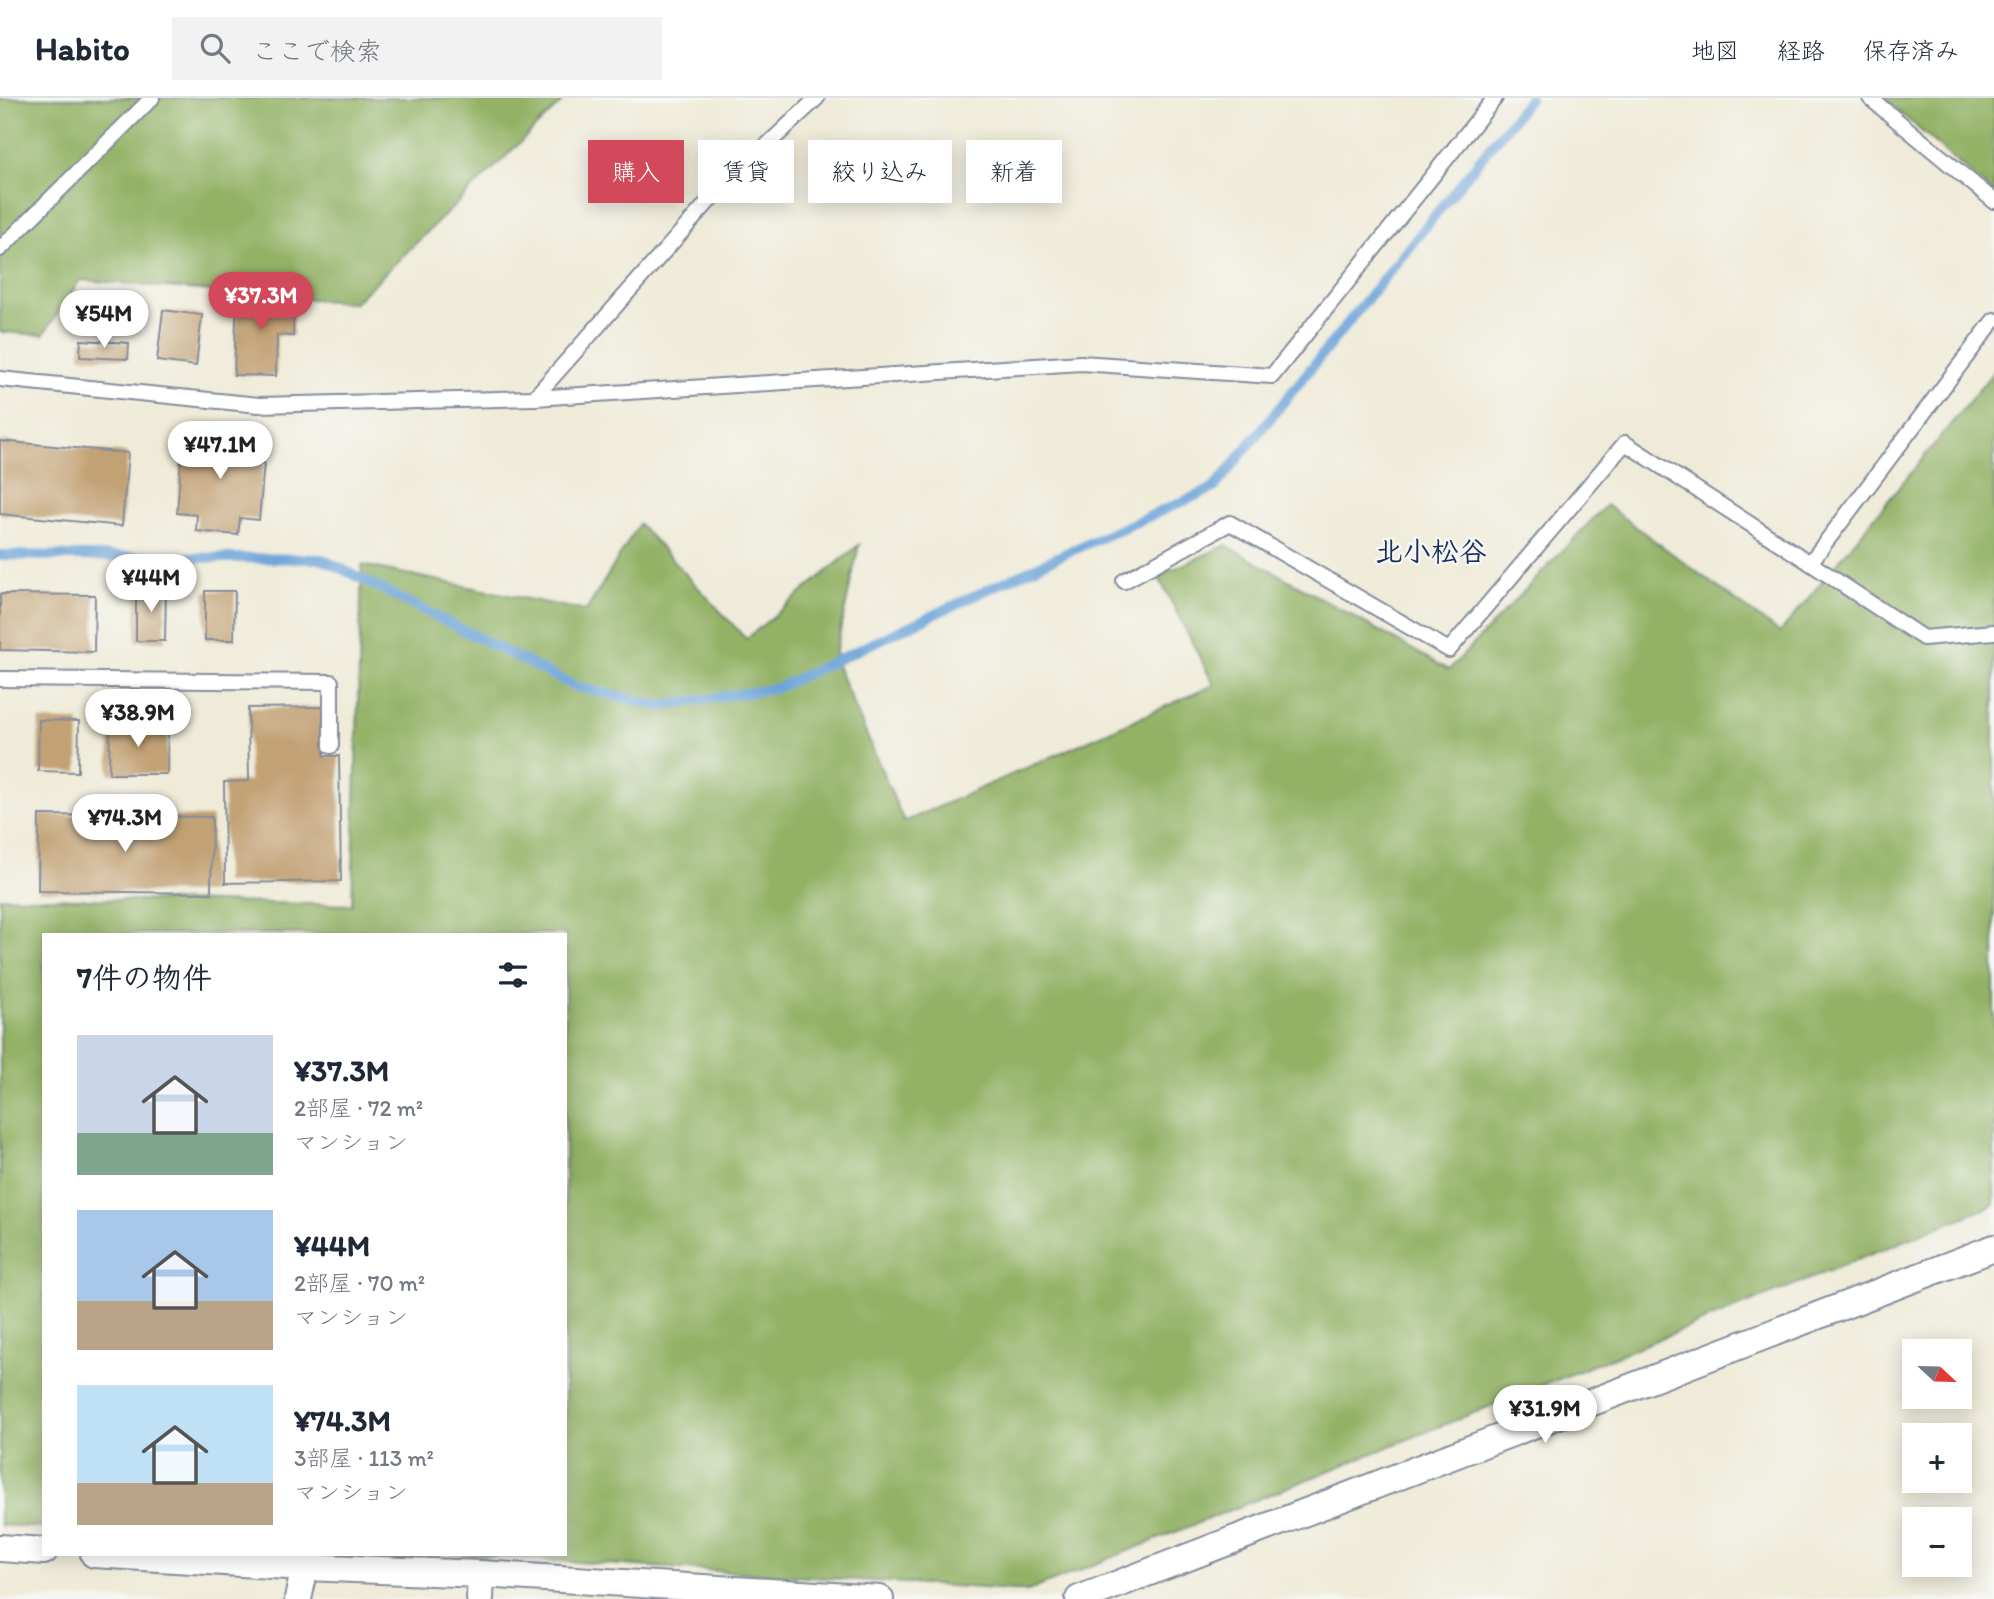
<!DOCTYPE html>
<html lang="ja">
<head>
<meta charset="utf-8">
<style>
	body { margin:0; font-family:Itim,"Klee One",sans-serif; background:#f2f2f3; color:#1f2937; height:100vh; display:flex; flex-direction:column; font-size:26px; white-space:nowrap }
	* { box-sizing:border-box; margin:0 }
	p { font-size:23px; color:#747a83 }
	.icon { flex:none; width:38px; height:38px; fill:none; stroke:currentColor; stroke-width:2; stroke-linecap:round; stroke-linejoin:round }
	.map { position:relative; flex:1; overflow:hidden }
	.drawer { position:absolute; left:42px; top:835px; width:525px; height:623px; display:flex; flex-direction:column; background:#fff; border-radius:0px; box-shadow:0 4px 18px #0003 }
	.drawer>* { flex:none }
	.hud { position:absolute; left:588px; top:42px; width:665px; height:63px; display:flex; gap:14px }
	.needle { width:46px; rotate:112deg }
	.fabs { position:absolute; left:1902px; top:1241px; display:grid; gap:14px }
	.fabs a { display:grid; place-items:center; width:70px; height:70px; border-radius:0px; background:#fff; box-shadow:0 4px 18px #0003; font-size:35px }
	.price { position:absolute; translate:-50% -60px; padding:0 16px; border-radius:24px; background:#fff; color:#222; font-size:23px; line-height:46px; filter:drop-shadow(0 2px 4px #0008) }
	.price::after { content:''; position:absolute; left:50%; top:42px; width:21px; height:16px; margin-left:-10px; background:inherit; clip-path:polygon(0 0,100% 0,50% 100%) }
	.price.selected { background:#d1495b; color:#fff }
	ul { padding:0; list-style:none }
	li { display:flex; align-items:center; gap:21px; height:175px; padding:0 35px }
	li span { display:grid; place-items:center; flex:none; width:196px; height:140px; border-radius:0px; color:#555 }
	li>.icon { margin-inline-start:auto }
	span .icon { width:84px; height:84px; fill:#fffc; stroke-width:1 }
	li b { font-size:30px }
	h2 { display:flex; justify-content:space-between; align-items:center; height:84px; padding:0 35px; font-size:30px }
	.tag { padding:0 24px; border-radius:0px; background:#fff; box-shadow:0 4px 18px #0003; font-size:24px; line-height:63px }
	.tag.selected { background:#d1495b; color:#fff }
	header { display:flex; align-items:center; gap:42px; box-sizing:border-box; height:98px; padding:0 35px; background:#fff; border-bottom:2px solid #e0e1e3 }
	header strong { font-size:33px }
	nav { display:flex; gap:38px; margin-inline-start:auto; font-size:24px }
	.search { width:490px; height:63px; background:#f2f2f3; display:flex; align-items:center; gap:18px; box-sizing:border-box; padding:0 24px; border-radius:0px; color:#747a83; font-size:26px }
	.map>svg:first-child { display:block }
	.forest { fill:#93b266; stroke:#577062; stroke-width:2 }
	.lines { fill:none; stroke-linecap:round; stroke-linejoin:round }
	.stream { stroke:#69a2d8; stroke-width:10 }
	.building { fill:#c2a175 }
	.lane-casing { stroke:#858d9b; stroke-width:18 }
	.street-casing { stroke:#858d9b; stroke-width:30 }
	.lane { stroke:#fff; stroke-width:14 }
	.street { stroke:#fff; stroke-width:26 }
	.labels { text-anchor:middle; dominant-baseline:central; stroke-width:5; stroke-linejoin:round; paint-order:stroke }
	.quarter-label { font-size:28px; font-weight:bold; fill:#1b2f5e; stroke:#f6f6f2 }
</style>
</head>
<body>
<header>
<strong>Habito</strong>
<div class="search"><svg class="icon" aria-label="search" viewBox="0 0 24 24"><circle cx="10" cy="10" r="6"/><path d="M15 15l6 6"/></svg>ここで検索</div>
<nav><a>地図</a><a>経路</a><a>保存済み</a></nav>
</header>
<div class="map">
<svg width="1994" height="1501" viewBox="0 0 1994 1501">
	<rect width="100%" height="100%" fill="#f6f6f2"/>
	<filter id="ink" filterUnits="userSpaceOnUse"><feTurbulence type="fractalNoise" baseFrequency=".0143" numOctaves="2"/><feDisplacementMap in="SourceGraphic" scale="14" xChannelSelector="R" yChannelSelector="G"/><feConvolveMatrix kernelMatrix="1 2 1 2 8 2 1 2 1" color-interpolation-filters="sRGB"/></filter>
	<filter id="wash" filterUnits="userSpaceOnUse"><feTurbulence type="fractalNoise" baseFrequency=".00686" numOctaves="4" result="noise"/><feDisplacementMap in="SourceGraphic" scale="28" xChannelSelector="R" yChannelSelector="G"/><feGaussianBlur stdDeviation="1.57" result="paint"/><feColorMatrix in="noise" values="0 0 0 0 0 0 0 0 0 0 0 0 0 0 0 0 0 1.4 0 .05"/><feComposite in="paint" operator="in"/></filter>
	<g filter="url(#wash)">
		<rect width="100%" height="100%" fill="#efebd8"/>
		<g class="forest">
			<path d="M0,0h566l-212,205 -274,-23 -37,55 -43,-3z"/>
			<path d="M1883,0h111v96z"/>
			<path d="M1994,273v834l-966,386 -578,-37h115v-620h-521v594l-44,-3v-628l352,8 10,-340 224,46 53,-87 107,115 113,-94 -25,114 70,163 310,-137 -56,-109 68,-31 223,125 157,-165 174,128z"/>
		</g>
		<g class="lines">
			<path class="stream" d="M0,457l322,4 252,127 86,20 117,-18 289,-135 148,-65 316,-390"/>
		</g>
		<g id="blocks">
			<g class="building">
				<path d="M237,196l57,1 -1,41 -16,-1 -1,41 -42,-1z"/>
				<path d="M163,212l39,5 -6,51 -39,-5z"/>
				<path d="M81,242l48,3 -1,16 -48,-2z"/>
				<path d="M183,333l76,6 -1,26h6l-5,57 -19,-2 -2,17 -42,-4 1,-16 -20,-2z"/>
				<path d="M0,343l128,12 -6,73 -122,-12z"/>
				<path d="M136,489l30,1 -1,53h-29z"/>
				<path d="M205,493h30l-1,49h-29z"/>
				<path d="M0,496l95,1 -1,57 -94,-2z"/>
				<path d="M324,609v49h15l2,125 -116,2 -1,-101 25,-1 -1,-73z"/>
				<path d="M39,622l40,1 -1,51 -40,-1z"/>
				<path d="M110,625l58,1 -1,50h-58z"/>
				<path d="M39,717l173,2 -1,76 -173,-2z"/>
			</g>
		</g>
	</g>
	<g filter="url(#ink)">
		<use href="#blocks" fill-opacity="0" stroke="#858d9b" stroke-width="2"/>
		<g class="lines">
			<g class="lane-casing">
				<g id="lane">
					<path d="M1870,0l124,103"/>
					<path d="M0,151l152,-151"/>
					<path d="M0,281l259,26 275,-7 547,-35 191,13 223,-278"/>
					<path d="M534,300l182,-205 101,-95"/>
					<path d="M1810,465l113,75 71,-6"/>
					<path d="M1124,483l106,-58 219,127 176,-207 185,120 184,-243"/>
					<path d="M0,581l331,3v64"/>
				</g>
			</g>
			<g class="street-casing">
				<g id="street">
					<path d="M0,1450l44,3"/>
					<path d="M94,1456l211,13 176,7 399,25"/>
					<path d="M298,1501l7,-32"/>
					<path d="M480,1501l1,-25"/>
					<path d="M1079,1501l915,-351"/>
				</g>
			</g>
			<use href="#lane" class="lane"/>
			<use href="#street" class="street"/>
		</g>
	</g>
	<g class="labels">
		<g class="quarter-label">
			<text x="1431" y="453">北小松谷</text>
		</g>
	</g>
</svg>
<div class="fabs">
<a><svg class="needle" viewBox="-14 -14 28 28"><path d="M0-13l5 13h-10z" fill="#e53935"/><path d="M0 13l5-13h-10z" fill="#747a83"/></svg></a>
<a>+</a>
<a>−</a>
</div>
<b class="price selected" style="left:261px;top:234px">¥37.3M</b>
<b class="price" style="left:104px;top:252px">¥54M</b>
<b class="price" style="left:220px;top:383px">¥47.1M</b>
<b class="price" style="left:151px;top:516px">¥44M</b>
<b class="price" style="left:138px;top:651px">¥38.9M</b>
<b class="price" style="left:125px;top:756px">¥74.3M</b>
<b class="price" style="left:1545px;top:1347px">¥31.9M</b>
<div class="hud">
<a class="tag selected">購入</a>
<a class="tag">賃貸</a>
<a class="tag">絞り込み</a>
<a class="tag">新着</a>
</div>
<section class="drawer">
<h2>7件の物件<svg class="icon" aria-label="filters" viewBox="0 0 24 24"><path d="M4 7h16M4 17h16"/><circle cx="9" cy="7" r="2"/><circle cx="15" cy="17" r="2"/></svg></h2>
<ul>
<li><span style="background:linear-gradient(#c9d6e8 70%,#7fa58c 0)"><svg class="icon" aria-label="home" viewBox="0 0 24 24"><path d="M3 11l9-7 9 7M6 9v11h12V9"/></svg></span><div><b>¥37.3M</b><p>2部屋 · 72 m²</p><p>マンション</p></div></li>
<li><span style="background:linear-gradient(#a9c7e8 65%,#b9a48a 0)"><svg class="icon" aria-label="home" viewBox="0 0 24 24"><path d="M3 11l9-7 9 7M6 9v11h12V9"/></svg></span><div><b>¥44M</b><p>2部屋 · 70 m²</p><p>マンション</p></div></li>
<li><span style="background:linear-gradient(#bfe0f5 70%,#b9a48a 0)"><svg class="icon" aria-label="home" viewBox="0 0 24 24"><path d="M3 11l9-7 9 7M6 9v11h12V9"/></svg></span><div><b>¥74.3M</b><p>3部屋 · 113 m²</p><p>マンション</p></div></li>
</ul>
</section>
</div>
</body>
</html>
